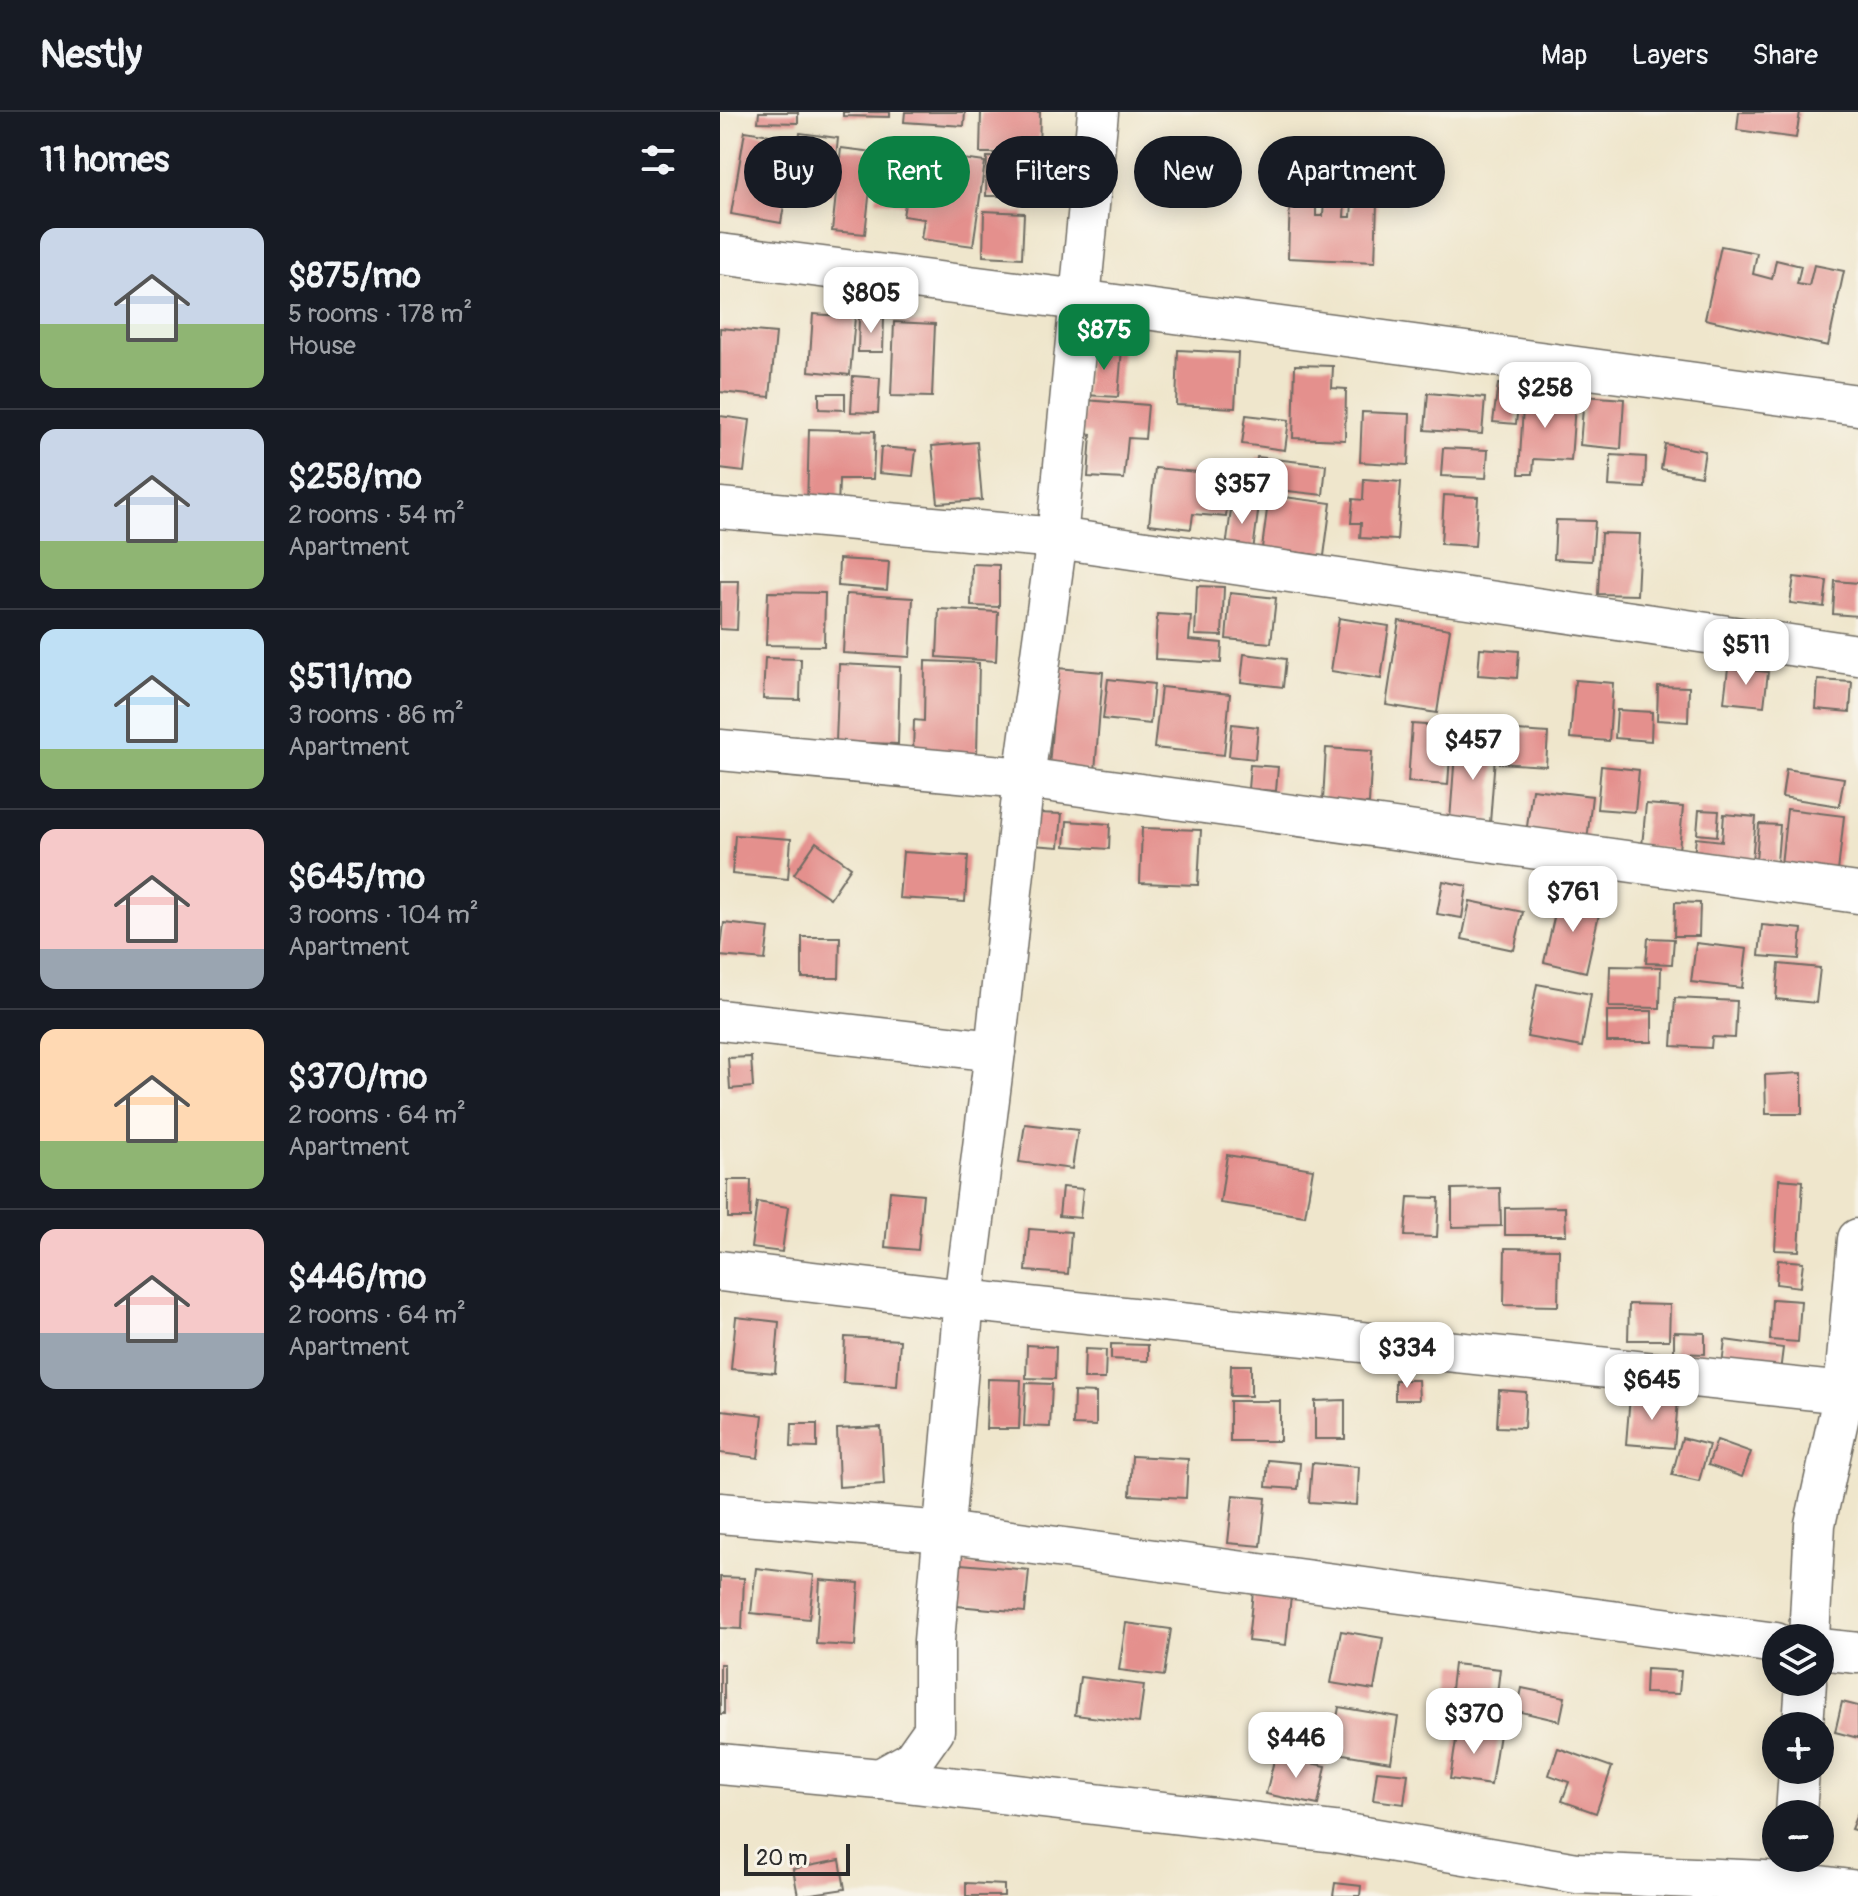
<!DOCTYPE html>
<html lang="en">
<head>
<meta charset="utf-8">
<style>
	body { margin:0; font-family:Pangolin,sans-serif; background:#242831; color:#f1f3f6; height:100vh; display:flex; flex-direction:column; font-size:30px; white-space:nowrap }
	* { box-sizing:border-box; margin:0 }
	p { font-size:26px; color:#9ea1a6 }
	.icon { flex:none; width:44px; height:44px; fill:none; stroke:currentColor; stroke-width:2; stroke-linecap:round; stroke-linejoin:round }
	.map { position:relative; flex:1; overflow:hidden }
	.panel { display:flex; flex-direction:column; background:#171b24; width:720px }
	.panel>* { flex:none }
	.hud { position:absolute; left:24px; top:24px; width:760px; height:72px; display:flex; gap:16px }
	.buttons { position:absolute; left:1042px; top:1512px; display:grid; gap:16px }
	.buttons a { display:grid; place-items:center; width:72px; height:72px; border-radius:50%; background:#171b24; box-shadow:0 4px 20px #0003; font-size:40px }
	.scale { position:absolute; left:24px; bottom:20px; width:106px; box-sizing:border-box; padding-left:8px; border:4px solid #2b2b2b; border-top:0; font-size:22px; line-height:28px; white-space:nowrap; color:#2b2b2b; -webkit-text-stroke:6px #f7f3e8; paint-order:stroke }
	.price { position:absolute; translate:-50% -68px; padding:0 18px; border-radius:16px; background:#fff; color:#222; font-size:26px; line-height:52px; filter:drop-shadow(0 2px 4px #0008) }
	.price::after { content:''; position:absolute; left:50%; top:48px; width:24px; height:18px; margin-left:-12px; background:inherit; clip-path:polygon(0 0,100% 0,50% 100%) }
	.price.selected { background:#0b8043; color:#fff }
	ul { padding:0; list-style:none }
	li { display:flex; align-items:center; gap:24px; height:200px; padding:0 40px }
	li+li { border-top:2px solid #363941 }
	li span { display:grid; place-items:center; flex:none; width:224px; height:160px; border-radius:16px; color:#555 }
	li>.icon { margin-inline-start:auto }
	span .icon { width:96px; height:96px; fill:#fffc; stroke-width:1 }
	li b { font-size:34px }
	h2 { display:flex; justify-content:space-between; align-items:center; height:96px; padding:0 40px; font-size:34px }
	.chip { padding:0 28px; border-radius:36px; background:#171b24; box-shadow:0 4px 20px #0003; font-size:28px; line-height:72px }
	.chip.selected { background:#0b8043; color:#fff }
	header { display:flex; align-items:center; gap:48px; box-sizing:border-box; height:112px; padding:0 40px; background:#171b24; border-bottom:2px solid #363941 }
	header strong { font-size:38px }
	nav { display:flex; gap:44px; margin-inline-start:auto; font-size:28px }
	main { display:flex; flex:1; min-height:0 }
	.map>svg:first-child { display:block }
	.building { fill:#e4908d }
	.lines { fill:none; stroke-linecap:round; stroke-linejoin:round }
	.minor-casing { stroke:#706c63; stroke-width:43 }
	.minor { stroke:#fff; stroke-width:40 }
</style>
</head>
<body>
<header>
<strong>Nestly</strong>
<nav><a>Map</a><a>Layers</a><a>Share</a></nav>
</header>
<main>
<section class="panel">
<h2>11 homes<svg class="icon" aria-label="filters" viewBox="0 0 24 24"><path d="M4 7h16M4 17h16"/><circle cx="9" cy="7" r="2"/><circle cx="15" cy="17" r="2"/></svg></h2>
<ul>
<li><span style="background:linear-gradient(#c9d6e8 60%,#8fb573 0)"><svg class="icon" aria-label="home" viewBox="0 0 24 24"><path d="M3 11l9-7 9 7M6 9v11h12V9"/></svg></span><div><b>$875/mo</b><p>5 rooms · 178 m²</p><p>House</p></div></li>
<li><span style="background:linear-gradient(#c9d6e8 70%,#8fb573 0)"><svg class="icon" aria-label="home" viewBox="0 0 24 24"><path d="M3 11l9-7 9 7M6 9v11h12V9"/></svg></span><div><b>$258/mo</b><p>2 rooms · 54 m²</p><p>Apartment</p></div></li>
<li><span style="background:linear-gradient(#bfe0f5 75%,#8fb573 0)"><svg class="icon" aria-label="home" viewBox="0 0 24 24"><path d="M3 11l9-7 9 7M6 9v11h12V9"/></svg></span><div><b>$511/mo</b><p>3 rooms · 86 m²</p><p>Apartment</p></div></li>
<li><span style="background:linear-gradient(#f6c9c9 75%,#9aa5b1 0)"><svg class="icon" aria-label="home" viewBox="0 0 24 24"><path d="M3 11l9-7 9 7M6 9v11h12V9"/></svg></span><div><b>$645/mo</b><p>3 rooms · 104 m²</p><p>Apartment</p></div></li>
<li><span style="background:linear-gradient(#ffd9b3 70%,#8fb573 0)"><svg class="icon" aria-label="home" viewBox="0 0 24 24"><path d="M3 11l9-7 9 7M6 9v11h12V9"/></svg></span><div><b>$370/mo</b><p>2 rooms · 64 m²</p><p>Apartment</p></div></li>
<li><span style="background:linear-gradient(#f6c9c9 65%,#9aa5b1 0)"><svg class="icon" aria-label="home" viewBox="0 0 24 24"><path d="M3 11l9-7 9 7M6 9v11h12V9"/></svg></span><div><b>$446/mo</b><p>2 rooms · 64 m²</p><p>Apartment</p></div></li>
</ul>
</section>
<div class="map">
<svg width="1138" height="1784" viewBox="0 0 1138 1784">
	<rect width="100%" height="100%" fill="#f7f3e8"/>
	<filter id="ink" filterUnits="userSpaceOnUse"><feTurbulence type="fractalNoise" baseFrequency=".0125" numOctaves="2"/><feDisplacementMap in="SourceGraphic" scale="16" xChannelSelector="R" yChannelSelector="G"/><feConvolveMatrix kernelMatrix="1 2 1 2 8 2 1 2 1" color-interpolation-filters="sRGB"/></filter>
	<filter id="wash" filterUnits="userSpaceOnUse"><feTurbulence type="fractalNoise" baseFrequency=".006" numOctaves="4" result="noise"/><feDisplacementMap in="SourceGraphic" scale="32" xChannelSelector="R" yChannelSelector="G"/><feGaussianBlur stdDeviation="1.8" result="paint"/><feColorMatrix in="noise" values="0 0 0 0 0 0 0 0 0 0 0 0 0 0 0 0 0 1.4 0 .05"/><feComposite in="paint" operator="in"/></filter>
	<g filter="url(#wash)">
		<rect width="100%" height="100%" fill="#efe6cc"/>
		<g id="blocks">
			<g class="building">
				<path d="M39,0h39v11l-40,-1z"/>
				<path d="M123,0h47v5l-47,-1z"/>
				<path d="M185,0h60l-1,14 -60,-4z"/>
				<path d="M261,0h59l-1,41h-59z"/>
				<path d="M1019,0h61l-4,26 -59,-8z"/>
				<path d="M25,19l50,8 -14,84 -50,-9z"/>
				<path d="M80,21l38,5 -6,57 -39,-5z"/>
				<path d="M121,36l33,4 -9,82 -33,-3z"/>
				<path d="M163,36l102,14 -12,84 -52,-7 3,-20 -21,-3 2,-12 -29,-4z"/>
				<path d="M267,45l37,1 -1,38h-37z"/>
				<path d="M570,87l26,1v16h7l1,-16 21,1 -1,16h7l1,-15 25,1 -2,59 -87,-4z"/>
				<path d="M264,99l40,2 -2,45 -39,-2z"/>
				<path d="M1001,134l36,7 -4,21 19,5 4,-19 25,6 -4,18 12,2 5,-21 30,6 -16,75 -123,-27z"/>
				<path d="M93,202l42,3 -5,58 -41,-4z"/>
				<path d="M139,205l25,1 -1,34h-25z"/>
				<path d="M174,210l41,2 -3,73 -41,-1z"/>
				<path d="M0,216l56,5 -6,64 -50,-5z"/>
				<path d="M369,234l33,2 -4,49 -33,-2z"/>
				<path d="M458,238l60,3 -3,55 -59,-3z"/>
				<path d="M575,253l38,1 -1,22 14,1 -1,51 -52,-2z"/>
				<path d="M133,264l27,2 -2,35 -27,-1z"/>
				<path d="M778,272l22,2 -4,38 -23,-2z"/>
				<path d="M804,279l27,1v10l24,2 -4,57 -37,-2 -1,15h-14z"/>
				<path d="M99,281h26v17l-26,-1z"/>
				<path d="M708,281l57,5 -3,36 -57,-4z"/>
				<path d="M864,284l40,3 -3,50 -41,-4z"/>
				<path d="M365,288l63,5 -3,34 -17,-1 -4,41 -36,-2 3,-43 -9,-1z"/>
				<path d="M642,300l48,2 -2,51 -48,-3z"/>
				<path d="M526,303l43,5 -4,30 -43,-6z"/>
				<path d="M0,304l30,4 -6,52 -24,-3z"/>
				<path d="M89,317l66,2 -2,48h-34l-1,30 -31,-1z"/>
				<path d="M257,330l5,58 -44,3 -6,-57z"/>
				<path d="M945,332l40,7 -4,25 -40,-7z"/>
				<path d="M161,335l35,3 -3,26 -34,-3z"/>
				<path d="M723,336l45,2 -2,28 -45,-2z"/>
				<path d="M891,343l35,2 -1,31 -36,-2z"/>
				<path d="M537,345l69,8 -3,30 -70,-8z"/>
				<path d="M435,356l42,4 -1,9 33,4 -3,32 -33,-3 -2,15 -42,-5z"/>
				<path d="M644,367l37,3 -4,58 -37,-2 1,-15h-10l2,-24 10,1z"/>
				<path d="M549,383l62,8 -7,53 -62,-8z"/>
				<path d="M724,383l34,2 -3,49 -34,-2z"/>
				<path d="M512,390l27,3 -6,46 -27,-3z"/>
				<path d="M836,408l39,1 -3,40 -38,-2z"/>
				<path d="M881,421l39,1 -3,61 -39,-1z"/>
				<path d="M119,447l50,3 -2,28 -49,-4z"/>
				<path d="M252,452l27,1v42l-28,-1z"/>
				<path d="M1074,465l33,4 -3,26 -34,-4z"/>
				<path d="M0,469h19l-2,49 -17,-1z"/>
				<path d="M1115,469l23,2v33l-25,-2z"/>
				<path d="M477,474l27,1 -2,49 -27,-1z"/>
				<path d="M48,480l57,1 -1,53 -58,-1z"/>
				<path d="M510,481l46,5 -5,45 -45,-4z"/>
				<path d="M126,482l67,4 -3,59 -67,-4z"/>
				<path d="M219,497l59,3 -2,49 -59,-4z"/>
				<path d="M437,502l34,2 -2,24 33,3 -1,20 -66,-4z"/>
				<path d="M619,506l50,8 -8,53 -50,-8z"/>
				<path d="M679,509l51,8 -13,84 -51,-8z"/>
				<path d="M760,536l39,3 -2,27 -39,-3z"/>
				<path d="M524,542l42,5 -3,28 -42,-5z"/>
				<path d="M45,546l36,1 -1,41 -37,-1z"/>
				<path d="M205,549l54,2 -2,91 -64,-2 1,-32 10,1z"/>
				<path d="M119,552l61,3 -2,77 -62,-2z"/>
				<path d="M337,556l46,4 -8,99 -46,-4z"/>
				<path d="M1008,556l40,4 -4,34 -40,-4z"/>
				<path d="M388,567l46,5 -4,40 -47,-5z"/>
				<path d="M855,568l38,3 -4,58 -39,-3z"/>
				<path d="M1098,568l34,2 -2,30 -34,-3z"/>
				<path d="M938,574l31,1 -1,35 -31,-2z"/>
				<path d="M441,575l69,7 -6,61 -70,-7z"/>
				<path d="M897,598l35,2 -1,29 -36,-3z"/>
				<path d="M512,612l26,3 -3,32 -26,-3z"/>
				<path d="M692,612l40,3 -4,58 -40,-3z"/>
				<path d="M782,618l46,3 -2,33 -47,-3z"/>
				<path d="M736,628l40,3 -6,80 -40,-3z"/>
				<path d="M606,636l46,3 -3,53 -46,-3z"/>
				<path d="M530,653l28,2 -2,24 -28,-2z"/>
				<path d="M881,654l38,4 -4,42 -38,-3z"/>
				<path d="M1066,657l58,9 -5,28 -57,-9z"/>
				<path d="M812,677l60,7 -5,45 -61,-7z"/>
				<path d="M926,692l37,3 -4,43 -37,-4z"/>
				<path d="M1067,697l57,7 -6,56 -57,-7z"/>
				<path d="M979,698l20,1 -2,25 -20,-2z"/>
				<path d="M315,701l27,1 -3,33 -27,-2z"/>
				<path d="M1004,702l32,3 -4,44 -58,-5 2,-18 26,3z"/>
				<path d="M347,709l43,3 -1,25 -44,-3z"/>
				<path d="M1039,712l21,1 -3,37 -21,-2z"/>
				<path d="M422,716l59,2 -3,55 -58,-2z"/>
				<path d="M15,723l56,4 -3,40 -56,-5z"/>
				<path d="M96,730l35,25 -21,31 -36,-24z"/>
				<path d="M183,740l65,4 -3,46 -66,-4z"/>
				<path d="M723,769l24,5 -5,32 -25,-4z"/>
				<path d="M839,784l42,9 -15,67 -42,-10z"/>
				<path d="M750,789l53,11 -9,38 -52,-11z"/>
				<path d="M955,790l25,1 -1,33h-25z"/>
				<path d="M4,811l45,5 -4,32 -45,-4z"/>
				<path d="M1042,813l40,4 -3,30 -40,-3z"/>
				<path d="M82,825h38l-1,41h-37z"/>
				<path d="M928,826l26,1 -2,25 -26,-1z"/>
				<path d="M976,831l51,6 -5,39 -51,-6z"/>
				<path d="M1059,852l41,4 -4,35 -40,-4z"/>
				<path d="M890,854l51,1 -1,41 -51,-1z"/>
				<path d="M817,872l54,10 -9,53 -55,-10z"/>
				<path d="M955,886l62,3 -2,37 -23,-1 -1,11 -39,-2z"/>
				<rect x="887" y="899" width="45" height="31"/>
				<path d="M31,945l2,30 -23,2 -2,-31z"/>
				<path d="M1082,961v41h-36l-1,-39z"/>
				<path d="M305,1012l53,6 -6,39 -53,-7z"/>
				<path d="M507,1043l86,14 -8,47 -85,-13z"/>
				<path d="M1059,1067l24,2 -4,70 -24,-1z"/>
				<path d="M8,1068h23l-1,38h-22z"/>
				<path d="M342,1075l21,2 -3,29 -21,-2z"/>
				<path d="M780,1076l1,38 -49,1v-38z"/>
				<path d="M170,1079l33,3 -5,56 -33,-3z"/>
				<path d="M688,1085l31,1 -2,39 -32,-1z"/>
				<path d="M37,1090l31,5 -6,45 -31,-4z"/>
				<path d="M845,1095l1,28h-61v-27z"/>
				<path d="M309,1117l42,3 -3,42 -42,-3z"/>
				<path d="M785,1136l54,1 -1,57 -54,-1z"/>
				<path d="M1058,1148l25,2 -3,25 -24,-3z"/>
				<path d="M1052,1187l29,2 -3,41 -28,-2z"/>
				<path d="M909,1192l41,1 -1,35h-41z"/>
				<path d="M16,1205l43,5 -4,51 -44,-4z"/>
				<path d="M954,1220l31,1v21l-31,-1z"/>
				<path d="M125,1225l55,3 -3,46 -54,-3z"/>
				<path d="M1005,1228l58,8 -3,24 -58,-7z"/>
				<path d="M391,1232l37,1v16l-37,-2z"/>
				<path d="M307,1233l29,2 -1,32 -29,-1z"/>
				<path d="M365,1237l21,1 -1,29h-21z"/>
				<path d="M511,1253h20v31h-21z"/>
				<path d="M268,1267l33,1 -2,49h-33z"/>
				<path d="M675,1268h23l1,20h-24z"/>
				<path d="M306,1271l26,1 -2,43 -26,-1z"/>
				<path d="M779,1278l27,2 -2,36 -27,-1z"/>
				<path d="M354,1280l22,1v33l-23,-1z"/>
				<path d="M910,1284l48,4 -4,48 -48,-4z"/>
				<path d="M625,1288v39h-30v-38z"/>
				<rect x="510" y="1289" width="50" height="40"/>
				<path d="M2,1298l41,5 -5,43 -38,-5z"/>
				<path d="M72,1312h25v24l-26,-1z"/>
				<path d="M161,1315l3,57 -45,3 -2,-58z"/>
				<path d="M962,1326l27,7 -10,36 -27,-6z"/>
				<path d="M997,1328l34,12 -9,25 -34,-12z"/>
				<path d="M412,1344l56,3 -2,39 -56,-3z"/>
				<path d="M548,1348l32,3 -2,26 -32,-2z"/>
				<path d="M592,1351l47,4 -2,38 -48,-3z"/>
				<path d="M513,1383l33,3 -5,48 -33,-3z"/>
				<path d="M229,1451l80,7 -4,42 -80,-7z"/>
				<path d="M36,1456l58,7 -5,44 -58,-6z"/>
				<path d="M0,1465l24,1 -2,51 -22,-1z"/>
				<path d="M100,1468l39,3 -4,63 -39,-2z"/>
				<path d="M533,1479l38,4 -5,50 -38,-4z"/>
				<path d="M406,1511l45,6 -7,47 -45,-6z"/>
				<path d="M621,1519l42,7 -9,52 -43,-7z"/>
				<rect x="0" y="1552" width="4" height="50"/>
				<path d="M734,1552l46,5 -5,42 -46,-5z"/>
				<path d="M926,1557l35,2 -2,23 -34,-1z"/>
				<path d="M360,1565l64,8 -5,38 -64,-8z"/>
				<path d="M802,1576l43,9 -5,24 -43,-10z"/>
				<path d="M1122,1590l16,4v32l-23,-6z"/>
				<path d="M619,1595l59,10 -7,45 -60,-10z"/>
				<path d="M738,1616l41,6 -8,51 -41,-6z"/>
				<path d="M838,1636l54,19 -16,46 -34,-12 7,-19 -20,-7z"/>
				<path d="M555,1644l51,10 -8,39 -52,-11z"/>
				<path d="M657,1659l31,3 -4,30 -31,-4z"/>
				<path d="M1138,1700v19l-7,-2z"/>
				<path d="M120,1748l5,29 -47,7 -5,-27z"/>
				<path d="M246,1771l38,2v11h-38z"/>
				<path d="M615,1771l26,3 -1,10h-27z"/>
			</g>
		</g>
	</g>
	<g filter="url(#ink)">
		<use href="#blocks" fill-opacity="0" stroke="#706c63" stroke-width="2"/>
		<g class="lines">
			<g class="minor-casing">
				<g id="minor">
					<path d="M0,142l359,46 779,105"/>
					<path d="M0,396l337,30 801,117"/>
					<path d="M0,638l304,28 834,115"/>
					<path d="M0,908l275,31"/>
					<path d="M0,1159l244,29 31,-249 29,-273 33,-240 41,-426"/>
					<path d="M0,1401l224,19 832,111"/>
					<path d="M1089,1526l6,-114 29,-131"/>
					<path d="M1100,1537l38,4"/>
					<path d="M1083,1614l3,-44"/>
					<path d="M0,1652l160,15 455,53 242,41 212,9 69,9"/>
					<path d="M160,1667l32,-18 22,-31v-89l30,-341 880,93 14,-154"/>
					<path d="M1076,1702l3,-44"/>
				</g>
			</g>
			<use href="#minor" class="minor"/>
		</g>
	</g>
</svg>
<div class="buttons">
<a><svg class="icon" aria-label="layers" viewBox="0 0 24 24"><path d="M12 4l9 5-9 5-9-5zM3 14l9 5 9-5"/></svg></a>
<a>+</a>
<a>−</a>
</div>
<div class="scale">20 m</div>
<b class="price" style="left:151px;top:223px">$805</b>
<b class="price selected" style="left:384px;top:260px">$875</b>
<b class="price" style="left:825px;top:318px">$258</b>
<b class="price" style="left:522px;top:414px">$357</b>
<b class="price" style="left:1026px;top:575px">$511</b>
<b class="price" style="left:753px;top:670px">$457</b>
<b class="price" style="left:853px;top:822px">$761</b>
<b class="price" style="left:687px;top:1278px">$334</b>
<b class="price" style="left:932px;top:1310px">$645</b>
<b class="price" style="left:754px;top:1644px">$370</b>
<b class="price" style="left:576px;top:1668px">$446</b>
<div class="hud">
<a class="chip">Buy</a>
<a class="chip selected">Rent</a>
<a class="chip">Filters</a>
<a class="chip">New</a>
<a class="chip">Apartment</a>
</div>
</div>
</main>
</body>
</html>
